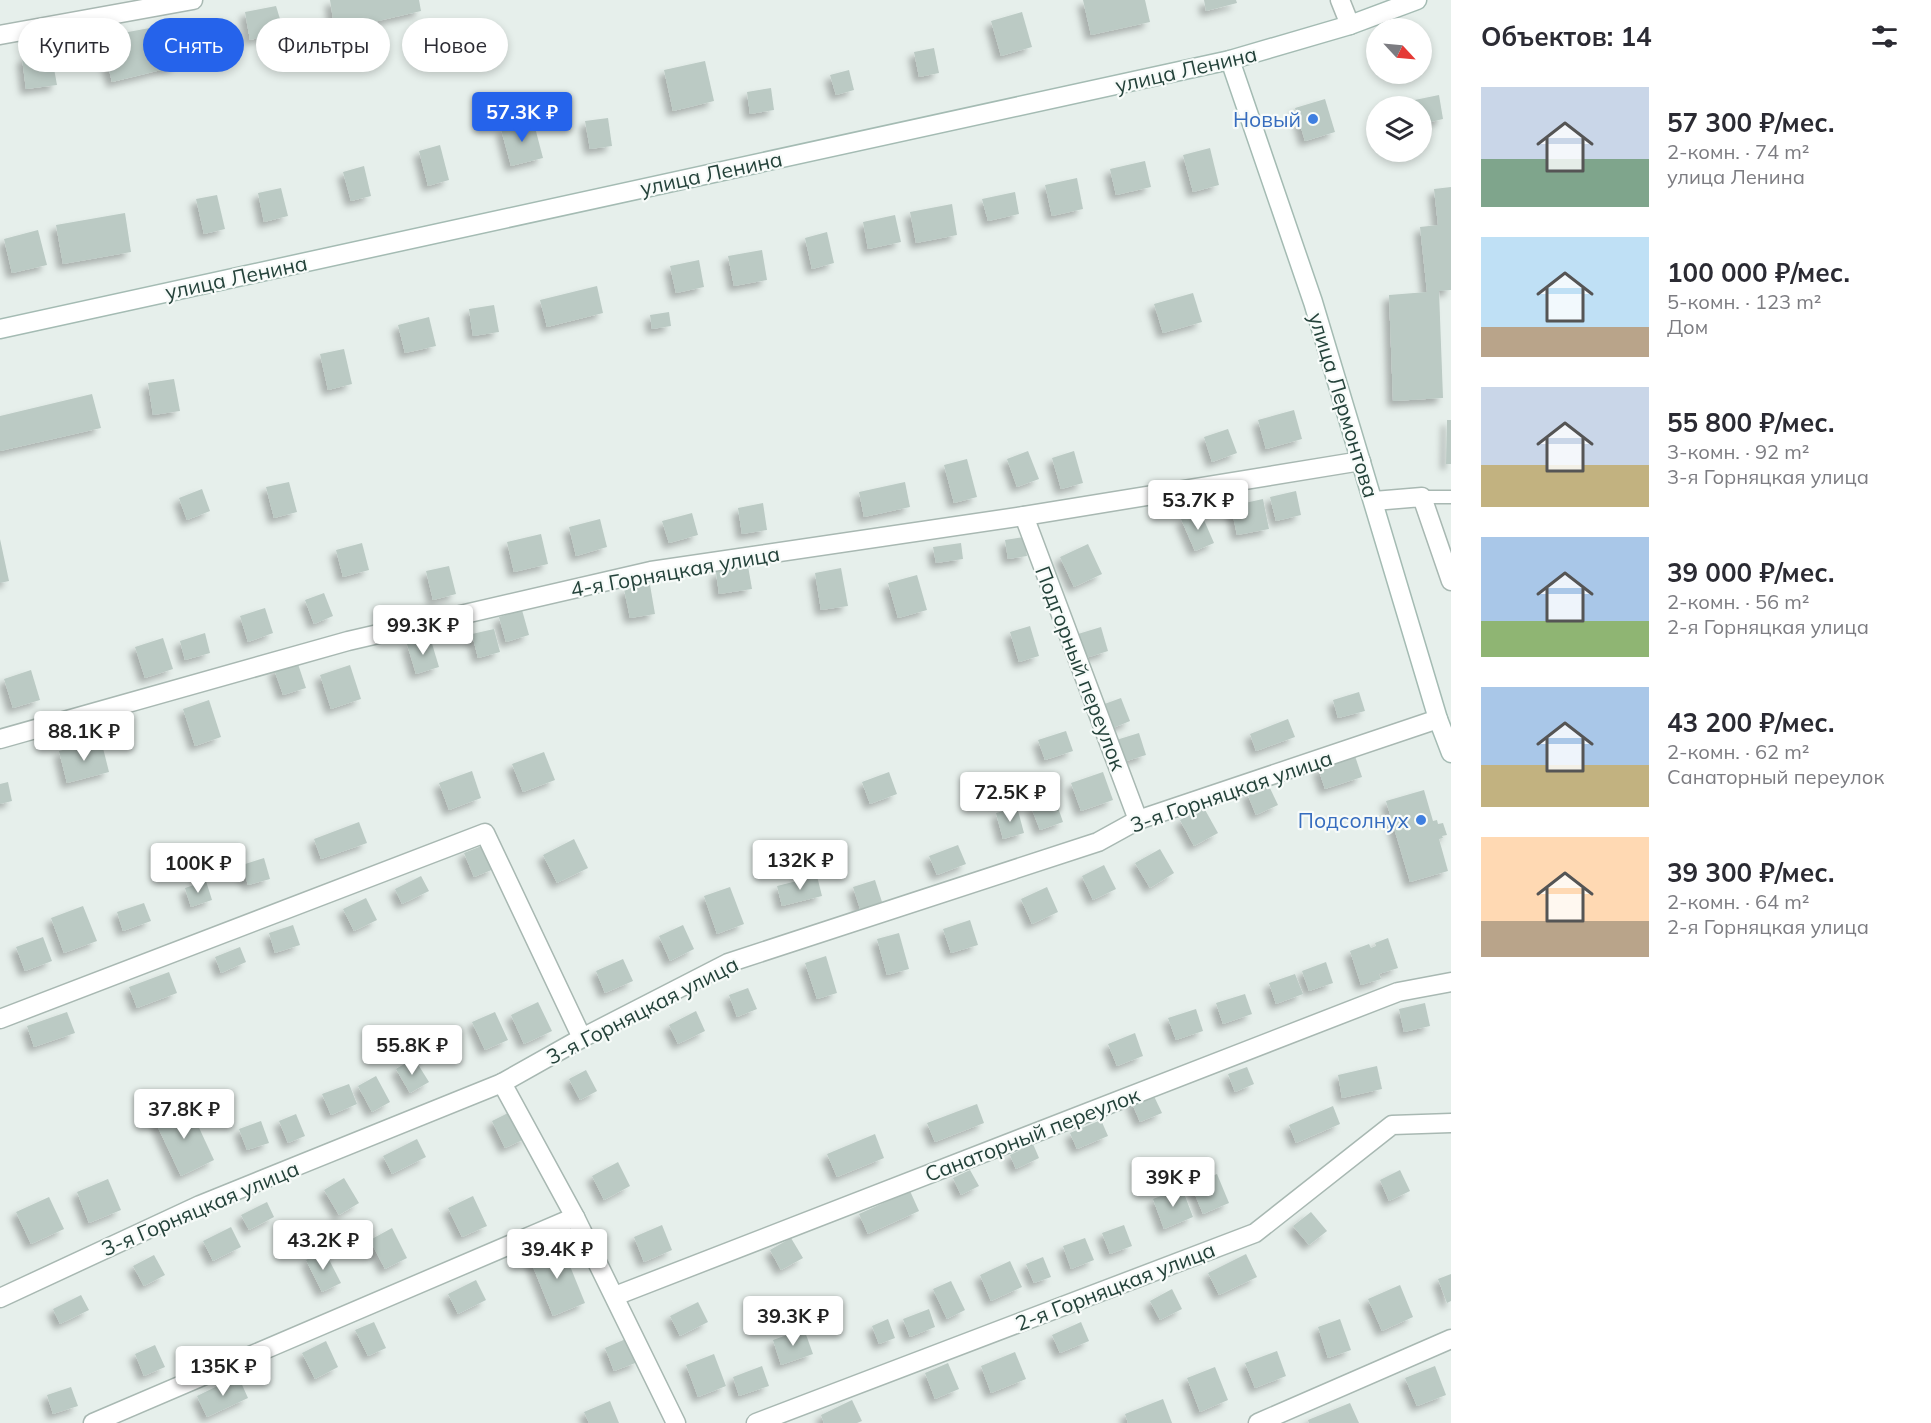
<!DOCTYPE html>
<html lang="ru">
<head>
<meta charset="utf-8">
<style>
	body { margin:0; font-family:Mulish,sans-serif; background:#f7f7f7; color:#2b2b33; height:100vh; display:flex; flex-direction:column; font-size:22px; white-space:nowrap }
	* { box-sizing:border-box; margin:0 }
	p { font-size:20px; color:#7c7c81 }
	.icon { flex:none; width:33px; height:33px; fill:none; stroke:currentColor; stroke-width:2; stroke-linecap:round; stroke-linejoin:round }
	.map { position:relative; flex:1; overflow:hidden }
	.details { display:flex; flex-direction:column; background:#fff; width:480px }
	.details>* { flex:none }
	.hud { position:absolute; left:18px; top:18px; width:570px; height:54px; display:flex; gap:12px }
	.needle { width:39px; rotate:116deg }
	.tools { position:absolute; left:1366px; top:18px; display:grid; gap:12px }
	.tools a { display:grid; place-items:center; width:66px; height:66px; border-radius:50%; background:#fff; box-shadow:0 3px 9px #0003; font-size:30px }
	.price { position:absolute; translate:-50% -51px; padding:0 14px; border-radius:6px; background:#fff; color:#222; font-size:20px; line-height:39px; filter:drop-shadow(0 2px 3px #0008) }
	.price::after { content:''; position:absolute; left:50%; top:36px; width:18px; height:14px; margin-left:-9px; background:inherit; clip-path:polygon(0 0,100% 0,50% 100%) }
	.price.current { background:#2563eb; color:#fff }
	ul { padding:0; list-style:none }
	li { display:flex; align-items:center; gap:18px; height:150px; padding:0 30px }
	li span { display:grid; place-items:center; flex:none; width:168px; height:120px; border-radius:0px; color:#555 }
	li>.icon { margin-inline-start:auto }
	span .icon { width:72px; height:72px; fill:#fffc; stroke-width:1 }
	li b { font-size:26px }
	h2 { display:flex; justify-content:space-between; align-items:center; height:72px; padding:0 30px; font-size:26px }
	.pill { padding:0 21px; border-radius:27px; background:#fff; box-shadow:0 3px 9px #0003; font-size:21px; line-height:54px }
	.pill.current { background:#2563eb; color:#fff }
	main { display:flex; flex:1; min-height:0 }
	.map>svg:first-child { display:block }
	.building { fill:#bbcac4; filter:url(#shadow) }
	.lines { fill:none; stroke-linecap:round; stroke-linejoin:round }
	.lane-casing { stroke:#a8b8b2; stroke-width:15 }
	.street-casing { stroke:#a8b8b2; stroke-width:21 }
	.secondary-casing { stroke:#a4bbb3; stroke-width:21 }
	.lane { stroke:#fff; stroke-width:12 }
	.street { stroke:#fff; stroke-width:18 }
	.secondary { stroke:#fff; stroke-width:18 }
	.shop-dot { fill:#3f7fe0; stroke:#f7fbf9; stroke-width:2 }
	.labels { text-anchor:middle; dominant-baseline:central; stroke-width:4.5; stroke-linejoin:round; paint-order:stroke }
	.street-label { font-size:21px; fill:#24423a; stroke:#f7fbf9 }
	.shop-label { font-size:21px; fill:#366cbe; stroke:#f7fbf9; text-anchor:end }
</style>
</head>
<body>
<main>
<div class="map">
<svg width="1451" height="1423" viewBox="0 0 1451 1423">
	<defs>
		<filter id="shadow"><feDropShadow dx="-5.5" dy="5.5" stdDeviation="3" flood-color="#0004"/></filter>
	</defs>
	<rect width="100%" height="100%" fill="#e6efeb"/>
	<g class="building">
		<path d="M330,0h89l2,11 -86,20z"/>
		<path d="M1083,0h62l5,22 -59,13z"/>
		<path d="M1204,0h32l1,3 -31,8z"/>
		<path d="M276,6l8,26 -34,8 -5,-28z"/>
		<path d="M1022,12l10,35 -31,9 -10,-35z"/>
		<path d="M166,25l11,41 -65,16 -11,-45z"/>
		<path d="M934,48l5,25 -20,4 -5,-25z"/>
		<path d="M51,52l6,33 -31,4 -4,-31z"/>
		<path d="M705,61l9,40 -41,10 -9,-41z"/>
		<path d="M849,70l5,20 -18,5 -6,-20z"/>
		<path d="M771,88l3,22 -24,4 -3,-22z"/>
		<path d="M1439,95l4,24 -21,5v-18h-16l-1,-4z"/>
		<path d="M1325,99l10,33 -30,9 -10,-33z"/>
		<path d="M608,118l4,28 -22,3 -5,-28z"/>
		<path d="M533,120l10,38 -32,8 -10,-37z"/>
		<path d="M440,145l9,35 -21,6 -9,-35z"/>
		<path d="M1210,148l9,37 -26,7 -10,-37z"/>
		<path d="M1145,161l6,26 -35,8 -6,-26z"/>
		<path d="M364,166l7,30 -20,5 -8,-29z"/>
		<path d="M1077,178l6,31 -31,7 -7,-31z"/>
		<path d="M1451,187v103l-12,1 4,107 -50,3 -4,-106 38,-3 -7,-65 18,-2 -4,-36z"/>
		<path d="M281,188l7,28 -24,6 -6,-29z"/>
		<path d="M1015,192l4,22 -31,7 -6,-22z"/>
		<path d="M217,195l8,34 -21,5 -8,-35z"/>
		<path d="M952,204l5,31 -41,8 -6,-31z"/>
		<path d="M125,213l6,39 -68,12 -7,-39z"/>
		<path d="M895,215l6,27 -33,7 -5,-27z"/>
		<path d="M38,230l9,35 -35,8 -8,-34z"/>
		<path d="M827,232l7,31 -22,6 -7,-31z"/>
		<path d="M762,250l5,30 -33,6 -6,-30z"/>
		<path d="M699,260l5,27 -28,6 -6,-27z"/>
		<path d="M597,286l6,27 -56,14 -7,-27z"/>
		<path d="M1193,293l9,29 -39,11 -9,-29z"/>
		<path d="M494,305l5,27 -26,4 -4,-27z"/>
		<path d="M669,312l2,14 -19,3 -2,-14z"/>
		<path d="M429,317l7,29 -31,7 -7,-28z"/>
		<path d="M344,349l8,35 -24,6 -8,-36z"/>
		<path d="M174,379l6,32 -27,4 -5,-32z"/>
		<path d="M92,394l9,34 -101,23v-35z"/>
		<path d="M1294,410l8,29 -36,10 -8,-29z"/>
		<path d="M1447,420h4v44h-5z"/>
		<path d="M1228,429l9,24 -25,9 -8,-25z"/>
		<path d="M1028,451l11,28 -22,8 -10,-28z"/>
		<path d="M1074,451l9,32 -22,6 -9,-31z"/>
		<path d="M967,459l10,38 -23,6 -10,-38z"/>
		<path d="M289,482l8,30 -23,6 -8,-31z"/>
		<path d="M905,482l5,25 -46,10 -5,-25z"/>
		<path d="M202,489l8,22 -23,9 -8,-22z"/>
		<path d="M1296,491l5,24 -25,6 -6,-24z"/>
		<path d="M1263,499l6,30 -32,6 -6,-29z"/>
		<path d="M763,503l4,27 -25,4 -4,-26z"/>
		<path d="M1200,511l14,32 -19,8 -14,-32z"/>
		<path d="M692,513l6,22 -29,8 -7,-22z"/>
		<path d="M600,519l7,28 -31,9 -7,-29z"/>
		<path d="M541,534l7,30 -34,8 -7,-30z"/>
		<path d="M1024,537l3,19 -19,3 -3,-19z"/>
		<path d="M0,539l9,42 -9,2z"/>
		<path d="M362,543l7,27 -26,7 -7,-27z"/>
		<path d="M961,543l2,16 -27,4 -3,-16z"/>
		<path d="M1088,544l14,30 -28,13 -14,-30z"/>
		<path d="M449,566l7,28 -23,6 -7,-29z"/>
		<path d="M748,566l4,23 -33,5 -3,-22z"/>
		<path d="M841,568l7,38 -27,4 -6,-37z"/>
		<path d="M917,575l10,35 -29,8 -10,-35z"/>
		<path d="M650,585l5,29 -25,4 -6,-29z"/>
		<path d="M324,593l9,23 -19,8 -9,-24z"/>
		<path d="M265,608l8,25 -25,9 -8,-26z"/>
		<path d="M522,610l7,25 -23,7 -7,-25z"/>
		<path d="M1030,626l9,30 -20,6 -9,-30z"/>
		<path d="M1101,627l7,24 -22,7 -8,-24z"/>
		<path d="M494,629l6,23 -22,6 -6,-24z"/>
		<path d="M205,633l5,20 -25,7 -5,-19z"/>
		<path d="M430,637l9,30 -23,7 -9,-30z"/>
		<path d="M163,638l10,31 -28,9 -10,-31z"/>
		<path d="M297,661l9,27 -23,7 -9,-26z"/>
		<path d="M350,665l11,34 -30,10 -11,-34z"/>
		<path d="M31,670l9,30 -27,8 -9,-29z"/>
		<path d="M1359,692l6,19 -27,7 -5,-18z"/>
		<path d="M1121,698l9,23 -22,9 -9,-24z"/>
		<path d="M209,700l12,37 -26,9 -12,-37z"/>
		<path d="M1288,719l7,18 -39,14 -6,-17z"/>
		<path d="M1066,731l7,20 -28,9 -7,-20z"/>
		<path d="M1139,733l7,22 -26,8 -7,-22z"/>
		<path d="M101,740l8,32 -42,11 -8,-32z"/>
		<path d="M544,752l11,28 -32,12 -11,-28z"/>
		<path d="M1355,756l7,21 -37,12 -7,-21z"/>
		<path d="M472,771l9,27 -32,12 -10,-27z"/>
		<path d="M889,772l8,22 -27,10 -8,-22z"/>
		<path d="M1103,772l10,28 -32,11 -10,-28z"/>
		<path d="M8,782l4,19 -12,3v-20z"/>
		<path d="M1268,784l10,21 -22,10 -9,-22z"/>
		<path d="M1424,790l9,31 4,-1 1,4 5,-1 4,12 -5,1 1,2 -4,1 9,32 -38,11 -24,-81z"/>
		<path d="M1055,799l8,23 -23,8 -9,-23z"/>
		<path d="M1017,807l7,26 -21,6 -7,-26z"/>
		<path d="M1204,808l14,25 -24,13 -14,-26z"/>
		<path d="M359,822l8,21 -46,16 -7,-20z"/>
		<path d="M574,839l14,29 -31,15 -14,-28z"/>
		<path d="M484,845l10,24 -20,8 -10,-24z"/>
		<path d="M958,845l8,19 -29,11 -8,-19z"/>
		<path d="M1160,849l14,24 -24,15 -15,-25z"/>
		<path d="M264,858l6,21 -22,6 -6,-20z"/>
		<path d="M1104,865l12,24 -23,11 -11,-24z"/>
		<path d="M421,876l8,15 -27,13 -7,-15z"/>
		<path d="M817,876l5,20 -40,10 -5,-20z"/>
		<path d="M875,880l7,22 -22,7 -7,-22z"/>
		<path d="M206,881l6,19 -21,7 -6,-19z"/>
		<path d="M730,887l14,37 -27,10 -13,-38z"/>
		<path d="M1047,887l11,25 -26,12 -11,-25z"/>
		<path d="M366,898l11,22 -23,11 -11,-22z"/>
		<path d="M144,903l7,18 -28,10 -6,-19z"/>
		<path d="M83,906l14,35 -33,12 -13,-35z"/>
		<path d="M970,920l8,25 -27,8 -8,-24z"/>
		<path d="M293,925l7,20 -25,8 -6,-20z"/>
		<path d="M683,925l11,24 -24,12 -11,-25z"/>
		<path d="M899,933l10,36 -22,6 -10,-36z"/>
		<path d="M43,937l9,24 -27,10 -9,-24z"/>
		<path d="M1388,938l10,30 -19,6 2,5 -20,6 -11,-34 19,-7 2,4 5,-2 -1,-3z"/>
		<path d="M240,947l6,15 -25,11 -6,-16z"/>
		<path d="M826,956l11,37 -20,6 -12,-36z"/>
		<path d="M623,959l10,22 -28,12 -9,-22z"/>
		<path d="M1326,962l7,21 -24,8 -7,-20z"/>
		<path d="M169,972l8,21 -40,15 -8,-21z"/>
		<path d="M1295,974l8,20 -27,10 -7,-21z"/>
		<path d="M748,988l9,21 -20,8 -8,-22z"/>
		<path d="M1245,994l7,20 -29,10 -7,-21z"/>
		<path d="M538,1002l14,29 -28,13 -13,-29z"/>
		<path d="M1425,1003l5,23 -26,6 -5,-23z"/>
		<path d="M1196,1009l7,22 -27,9 -8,-22z"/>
		<path d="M696,1011l9,20 -27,13 -9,-19z"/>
		<path d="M67,1012l8,21 -41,14 -7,-21z"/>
		<path d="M495,1012l13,28 -23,10 -13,-28z"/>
		<path d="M1135,1033l8,23 -26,10 -9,-22z"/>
		<path d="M414,1058l15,24 -19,11 -14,-24z"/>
		<path d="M1377,1066l5,23 -40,9 -4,-23z"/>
		<path d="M1247,1067l7,17 -19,8 -7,-18z"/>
		<path d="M586,1070l11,21 -17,9 -11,-21z"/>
		<path d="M376,1076l14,26 -18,10 -14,-26z"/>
		<path d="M349,1084l8,20 -26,11 -9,-21z"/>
		<path d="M1152,1092l10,21 -22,9 -9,-21z"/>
		<path d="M188,1104l26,56 -33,16 -27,-57z"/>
		<path d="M977,1104l7,19 -49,19 -8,-19z"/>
		<path d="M1333,1106l7,18 -44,19 -7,-18z"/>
		<path d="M514,1110l13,28 -22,10 -13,-27z"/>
		<path d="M296,1114l9,22 -17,7 -9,-22z"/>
		<path d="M1101,1120l7,16 -31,13 -7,-16z"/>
		<path d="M261,1121l8,22 -22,7 -8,-21z"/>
		<path d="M875,1134l9,24 -47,19 -10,-23z"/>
		<path d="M417,1139l9,18 -34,17 -9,-18z"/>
		<path d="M1033,1144l6,14 -23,11 -6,-14z"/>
		<path d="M618,1162l12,24 -26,14 -12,-24z"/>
		<path d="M970,1170l9,16 -18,9 -8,-17z"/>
		<path d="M1400,1170l10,21 -21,10 -9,-21z"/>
		<path d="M1217,1174l12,29 -26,11 -12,-29z"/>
		<path d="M344,1178l15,25 -20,12 -15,-25z"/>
		<path d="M108,1179l13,31 -32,13 -12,-31z"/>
		<path d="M1182,1188l11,29 -29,12 -11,-30z"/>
		<path d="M910,1191l9,20 -51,23 -9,-20z"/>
		<path d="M473,1196l14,30 -25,11 -14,-29z"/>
		<path d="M49,1197l15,32 -33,15 -15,-32z"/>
		<path d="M267,1202l7,15 -25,13 -8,-15z"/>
		<path d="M1311,1212l16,19 -18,14 -16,-19z"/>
		<path d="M662,1225l10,25 -28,12 -10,-25z"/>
		<path d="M1124,1225l8,21 -22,8 -8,-21z"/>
		<path d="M231,1227l10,20 -28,14 -10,-20z"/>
		<path d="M392,1228l15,30 -22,11 -15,-29z"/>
		<path d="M791,1238l12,20 -22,12 -11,-20z"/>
		<path d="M1085,1238l9,22 -23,9 -8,-23z"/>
		<path d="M561,1244l24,59 -32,13 -24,-59z"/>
		<path d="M324,1250l17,33 -19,9 -16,-32z"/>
		<path d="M1246,1254l11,23 -38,18 -11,-22z"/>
		<path d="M154,1255l11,20 -21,11 -11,-20z"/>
		<path d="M1043,1257l8,20 -17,6 -8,-19z"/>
		<path d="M1010,1261l12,26 -31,14 -11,-26z"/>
		<path d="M1451,1274v27l-4,2 -9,-24z"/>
		<path d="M476,1280l10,20 -28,14 -10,-20z"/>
		<path d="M951,1281l14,29 -18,9 -14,-30z"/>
		<path d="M1400,1285l13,32 -31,14 -14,-32z"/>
		<path d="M1172,1289l10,20 -22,11 -10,-19z"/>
		<path d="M81,1295l8,15 -29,14 -7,-15z"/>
		<path d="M698,1302l10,20 -28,14 -10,-20z"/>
		<path d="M929,1309l6,18 -25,10 -7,-18z"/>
		<path d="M888,1319l7,19 -16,6 -7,-18z"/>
		<path d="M1340,1319l11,31 -23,8 -10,-31z"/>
		<path d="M374,1322l12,26 -18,8 -13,-26z"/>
		<path d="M1081,1322l8,19 -29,12 -8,-18z"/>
		<path d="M804,1329l9,25 -32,11 -8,-25z"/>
		<path d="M628,1338l10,24 -24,9 -9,-23z"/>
		<path d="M326,1341l12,26 -23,12 -13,-26z"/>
		<path d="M155,1345l10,22 -21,9 -9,-22z"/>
		<path d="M1277,1351l9,25 -31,12 -10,-25z"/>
		<path d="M1015,1352l11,27 -35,14 -10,-27z"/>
		<path d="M714,1354l12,32 -28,11 -12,-32z"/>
		<path d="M948,1363l11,26 -24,10 -10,-26z"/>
		<path d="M762,1366l7,20 -30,10 -6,-19z"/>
		<path d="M1435,1366l11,29 -29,11 -12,-28z"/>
		<path d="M1215,1367l13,33 -28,12 -13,-34z"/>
		<path d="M238,1376l10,22 -41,19 -10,-21z"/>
		<path d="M71,1387l7,19 -25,8 -6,-19z"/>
		<path d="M1163,1399l9,24h-44l-3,-9z"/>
		<path d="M852,1400l10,21 -5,2h-33l-3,-8z"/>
		<path d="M610,1401l9,22h-30l-5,-11z"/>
		<path d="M1350,1403l9,20h-50l-1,-3z"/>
	</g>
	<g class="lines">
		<g class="lane-casing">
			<path id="lane" d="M1422,497h29"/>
		</g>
		<g class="street-casing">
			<g id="street">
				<path d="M1340,0l10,25"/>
				<path d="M0,35l193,-35"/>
				<path d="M1374,501l48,-4 29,84"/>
				<path d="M1024,516l114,304"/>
				<path d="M0,739l348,-98 303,-70 373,-55 337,-55"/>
				<path d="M0,1019l485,-186 97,205"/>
				<path d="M502,1083l73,134 101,206"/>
				<path d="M615,1296l783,-304 53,-10"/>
				<path d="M0,1298l200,-93 302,-122 80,-45 146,-75 370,-121 40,-22 300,-101"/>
				<path d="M93,1423l482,-206"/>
				<path d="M756,1423l499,-190 137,-108 59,-2"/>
				<path d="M1258,1423l193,-84"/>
			</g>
		</g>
		<g class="secondary-casing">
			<g id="secondary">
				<path d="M1230,60l83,242 125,417 13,34"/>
				<path d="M0,329l1230,-269 120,-35 67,-25"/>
			</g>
		</g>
		<use href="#lane" class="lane"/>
		<use href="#street" class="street"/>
		<use href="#secondary" class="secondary"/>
	</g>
	<g class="shop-dot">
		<circle cx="1313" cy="119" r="6"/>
		<circle cx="1421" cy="820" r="6"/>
	</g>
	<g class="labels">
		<g class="street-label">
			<text transform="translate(1186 69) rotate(-13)">улица Ленина</text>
			<text transform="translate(711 173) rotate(-12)">улица Ленина</text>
			<text transform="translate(236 277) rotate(-12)">улица Ленина</text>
			<text transform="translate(1344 405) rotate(73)">улица Лермонтова</text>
			<text transform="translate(675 571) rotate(-10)">4-я Горняцкая улица</text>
			<text transform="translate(1081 668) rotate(69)">Подгорный переулок</text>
			<text transform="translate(1231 791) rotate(-19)">3-я Горняцкая улица</text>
			<text transform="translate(642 1010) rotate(-27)">3-я Горняцкая улица</text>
			<text transform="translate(1032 1134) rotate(-21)">Санаторный переулок</text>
			<text transform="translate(200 1208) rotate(-23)">3-я Горняцкая улица</text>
			<text transform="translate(1115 1286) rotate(-21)">2-я Горняцкая улица</text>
		</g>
		<g class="shop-label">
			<text x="1301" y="119">Новый</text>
			<text x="1409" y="820">Подсолнух</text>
		</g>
	</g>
</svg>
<div class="tools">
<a><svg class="needle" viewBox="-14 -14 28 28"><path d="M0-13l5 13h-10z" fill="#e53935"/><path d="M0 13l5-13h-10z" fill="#7c7c81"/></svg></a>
<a><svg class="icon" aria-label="layers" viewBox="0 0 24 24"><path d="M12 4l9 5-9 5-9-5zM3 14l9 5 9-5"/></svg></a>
</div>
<b class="price current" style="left:522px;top:143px">57.3K ₽</b>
<b class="price" style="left:1198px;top:531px">53.7K ₽</b>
<b class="price" style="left:423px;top:656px">99.3K ₽</b>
<b class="price" style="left:84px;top:762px">88.1K ₽</b>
<b class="price" style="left:1010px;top:823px">72.5K ₽</b>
<b class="price" style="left:800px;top:891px">132K ₽</b>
<b class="price" style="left:198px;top:894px">100K ₽</b>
<b class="price" style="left:412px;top:1076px">55.8K ₽</b>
<b class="price" style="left:184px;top:1140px">37.8K ₽</b>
<b class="price" style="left:1173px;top:1208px">39K ₽</b>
<b class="price" style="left:323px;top:1271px">43.2K ₽</b>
<b class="price" style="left:557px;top:1280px">39.4K ₽</b>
<b class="price" style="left:793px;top:1347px">39.3K ₽</b>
<b class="price" style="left:223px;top:1397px">135K ₽</b>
<div class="hud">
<a class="pill">Купить</a>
<a class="pill current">Снять</a>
<a class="pill">Фильтры</a>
<a class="pill">Новое</a>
</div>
</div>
<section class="details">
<h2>Объектов: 14<svg class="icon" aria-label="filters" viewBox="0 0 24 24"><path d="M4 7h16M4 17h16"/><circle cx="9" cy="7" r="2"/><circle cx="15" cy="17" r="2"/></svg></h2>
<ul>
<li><span style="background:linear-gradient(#c9d6e8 60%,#7fa58c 0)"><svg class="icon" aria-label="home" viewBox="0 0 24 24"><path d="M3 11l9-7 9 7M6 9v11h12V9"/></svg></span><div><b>57 300 ₽/мес.</b><p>2-комн. · 74 m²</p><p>улица Ленина</p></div></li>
<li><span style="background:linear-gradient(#bfe0f5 75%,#b9a48a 0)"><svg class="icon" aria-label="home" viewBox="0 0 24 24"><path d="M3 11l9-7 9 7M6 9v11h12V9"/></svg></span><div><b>100 000 ₽/мес.</b><p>5-комн. · 123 m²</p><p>Дом</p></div></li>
<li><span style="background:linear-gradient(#c9d6e8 65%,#c2b280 0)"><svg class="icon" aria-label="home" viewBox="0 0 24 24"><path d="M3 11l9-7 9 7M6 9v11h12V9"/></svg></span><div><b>55 800 ₽/мес.</b><p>3-комн. · 92 m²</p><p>3-я Горняцкая улица</p></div></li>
<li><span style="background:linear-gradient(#a9c7e8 70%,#8fb573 0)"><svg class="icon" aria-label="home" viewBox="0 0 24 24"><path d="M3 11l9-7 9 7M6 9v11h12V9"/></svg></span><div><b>39 000 ₽/мес.</b><p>2-комн. · 56 m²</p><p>2-я Горняцкая улица</p></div></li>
<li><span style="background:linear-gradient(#a9c7e8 65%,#c2b280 0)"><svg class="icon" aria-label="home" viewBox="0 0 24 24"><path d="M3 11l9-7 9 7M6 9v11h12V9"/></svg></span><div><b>43 200 ₽/мес.</b><p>2-комн. · 62 m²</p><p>Санаторный переулок</p></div></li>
<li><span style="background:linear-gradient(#ffd9b3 70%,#b9a48a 0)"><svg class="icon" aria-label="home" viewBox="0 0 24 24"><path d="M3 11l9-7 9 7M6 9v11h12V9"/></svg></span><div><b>39 300 ₽/мес.</b><p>2-комн. · 64 m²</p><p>2-я Горняцкая улица</p></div></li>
</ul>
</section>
</main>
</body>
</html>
